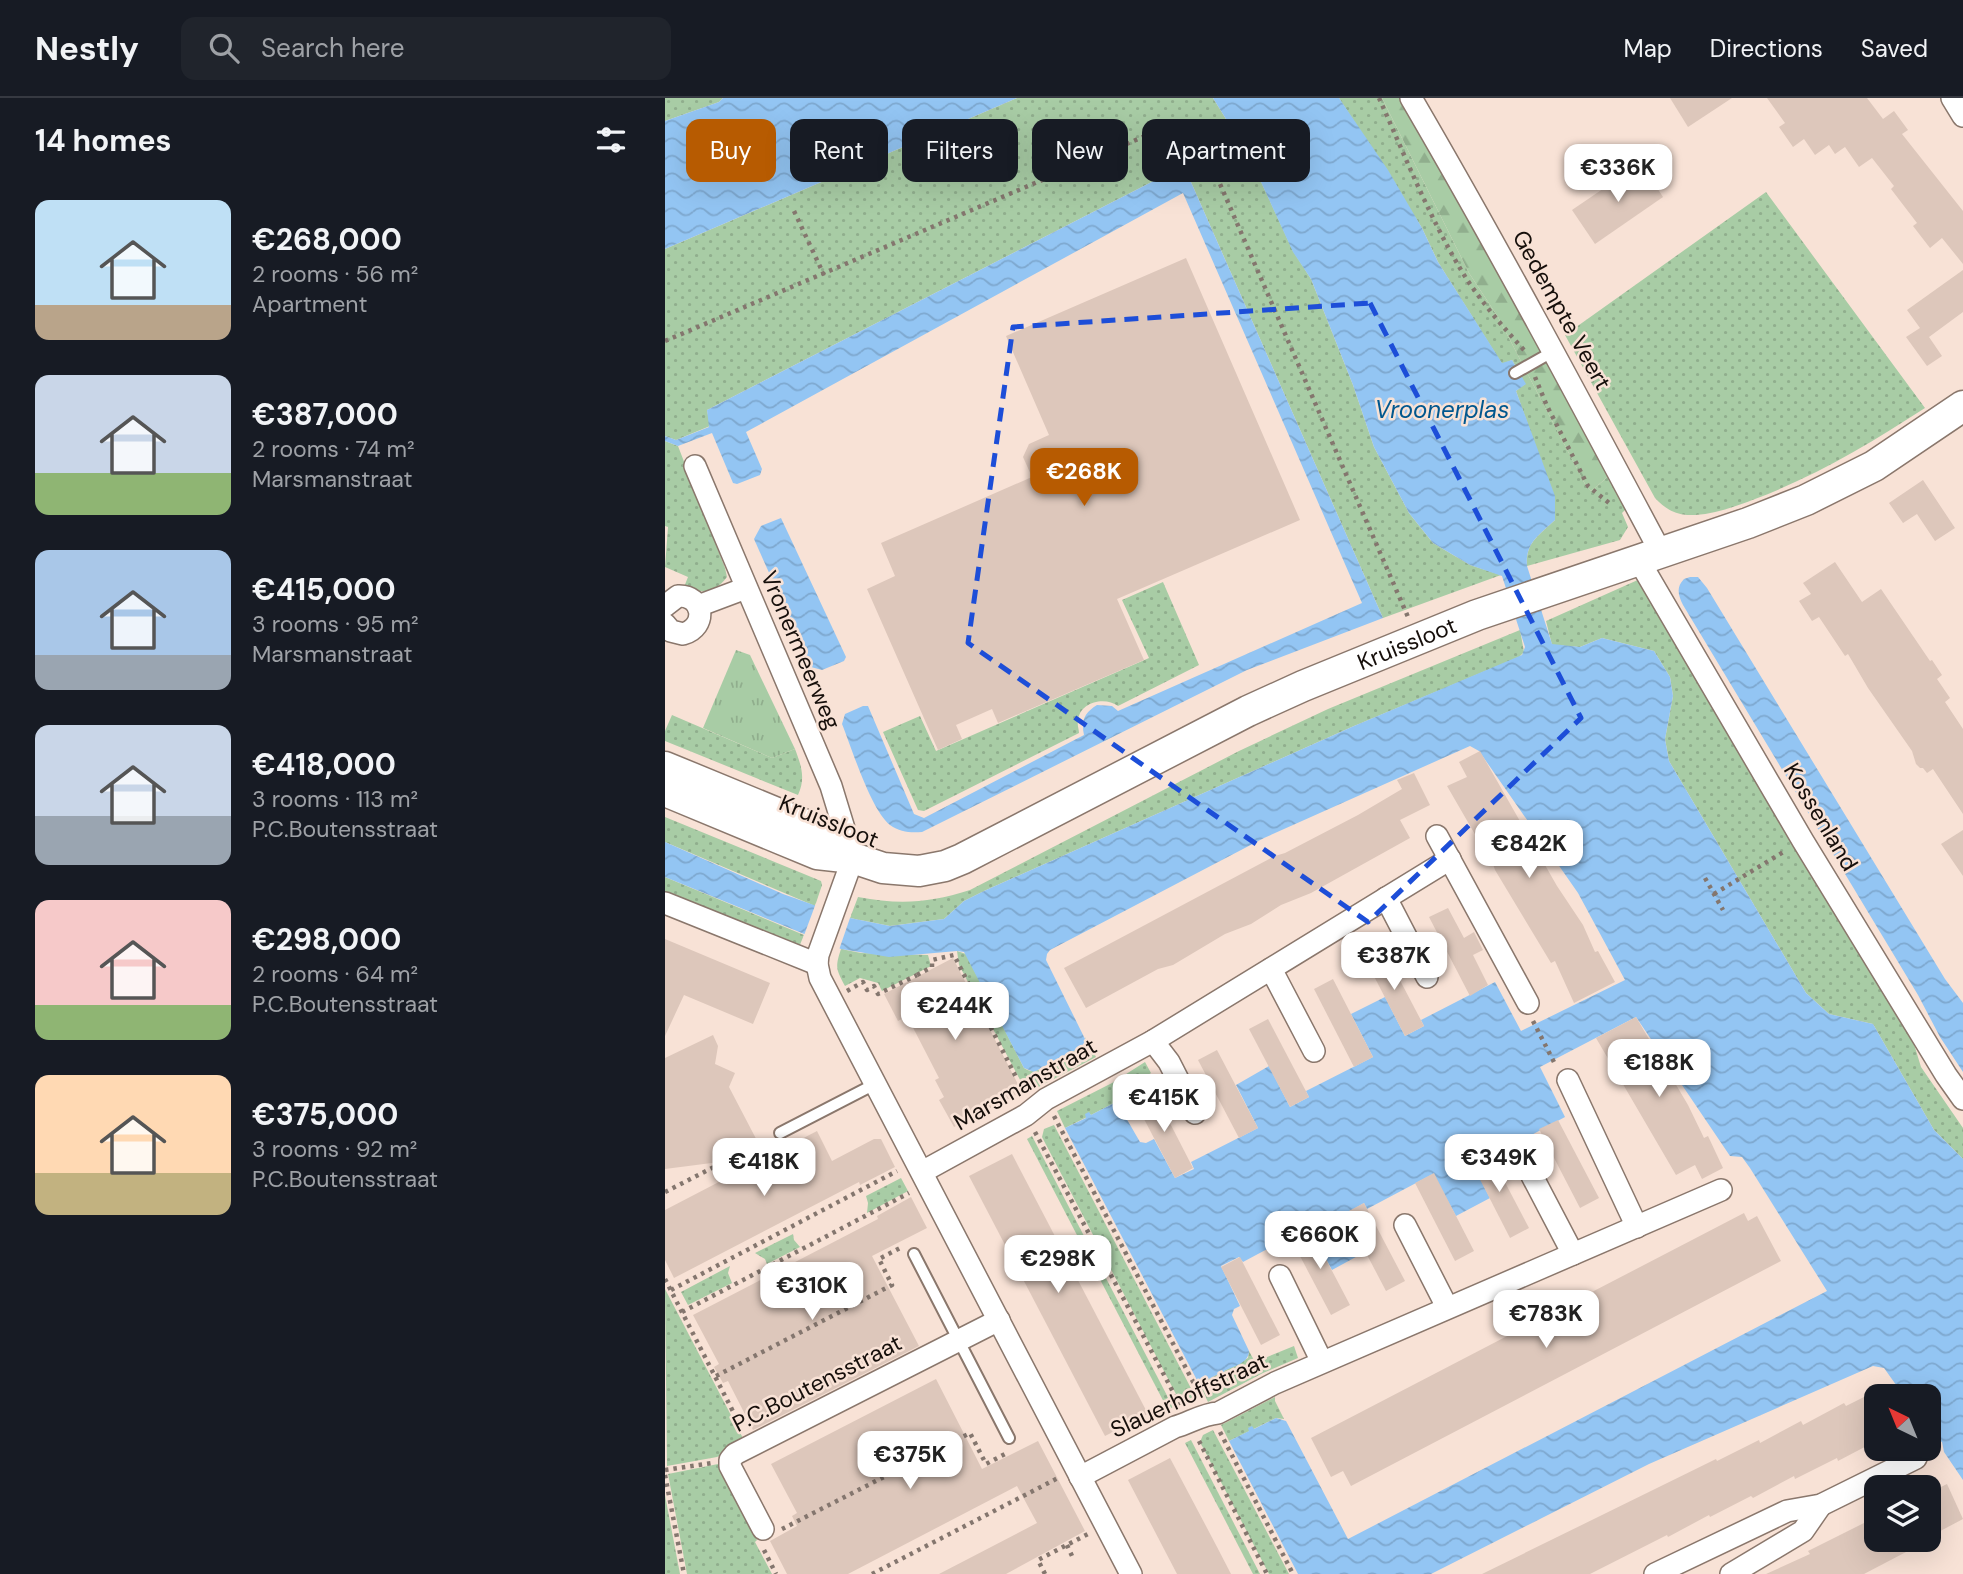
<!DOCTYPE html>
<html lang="en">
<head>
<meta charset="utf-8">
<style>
	body { margin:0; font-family:"DM Sans",sans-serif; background:#20242c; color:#f1f3f6; height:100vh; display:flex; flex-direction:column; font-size:26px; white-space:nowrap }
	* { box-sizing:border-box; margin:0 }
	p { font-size:23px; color:#9ea1a6 }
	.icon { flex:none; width:38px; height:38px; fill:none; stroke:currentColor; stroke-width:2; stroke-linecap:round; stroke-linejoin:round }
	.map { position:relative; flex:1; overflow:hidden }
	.sheet { display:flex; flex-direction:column; background:#171b24; width:665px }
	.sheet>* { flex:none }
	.hud { position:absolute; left:21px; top:21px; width:665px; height:63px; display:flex; gap:14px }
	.needle { width:46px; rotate:317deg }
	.controls { position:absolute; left:1199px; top:1286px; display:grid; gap:14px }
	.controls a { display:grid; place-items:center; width:77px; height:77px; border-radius:14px; background:#171b24; box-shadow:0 7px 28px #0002; font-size:35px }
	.price { position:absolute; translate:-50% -60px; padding:0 16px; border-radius:14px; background:#fff; color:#222; font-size:23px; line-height:46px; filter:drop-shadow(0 2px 4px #0008) }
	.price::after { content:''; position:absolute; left:50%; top:42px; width:21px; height:16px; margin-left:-10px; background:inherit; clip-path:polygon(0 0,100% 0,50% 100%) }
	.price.current { background:#b75b01; color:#fff }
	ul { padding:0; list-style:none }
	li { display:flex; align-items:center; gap:21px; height:175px; padding:0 35px }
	li span { display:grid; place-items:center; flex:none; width:196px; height:140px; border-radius:14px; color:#555 }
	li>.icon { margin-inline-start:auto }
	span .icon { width:84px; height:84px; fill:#fffc; stroke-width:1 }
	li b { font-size:30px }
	h2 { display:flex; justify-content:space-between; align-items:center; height:84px; padding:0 35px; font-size:30px }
	.pill { padding:0 24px; border-radius:14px; background:#171b24; box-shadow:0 7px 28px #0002; font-size:24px; line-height:63px }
	.pill.current { background:#b75b01; color:#fff }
	header { display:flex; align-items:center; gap:42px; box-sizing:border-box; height:98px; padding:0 35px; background:#171b24; border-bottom:2px solid #363941 }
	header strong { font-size:33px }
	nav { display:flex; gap:38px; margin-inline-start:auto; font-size:24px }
	.search { width:490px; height:63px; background:#20242c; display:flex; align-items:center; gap:18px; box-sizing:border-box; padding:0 24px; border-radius:14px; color:#9ea1a6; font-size:26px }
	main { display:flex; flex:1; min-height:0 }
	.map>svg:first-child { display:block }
	.grass { fill:url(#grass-dots) }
	.forest { fill:url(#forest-firs) }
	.park { fill:url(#park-tufts) }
	.water { fill:url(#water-waves) }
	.pier { fill:#f8e2d6 }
	.building { fill:#ddc7bb }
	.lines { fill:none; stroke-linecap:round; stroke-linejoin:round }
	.lane-casing { stroke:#8a776c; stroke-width:14 }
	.street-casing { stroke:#8a776c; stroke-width:24 }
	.secondary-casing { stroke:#8a776c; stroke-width:33 }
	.path { stroke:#84766e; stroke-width:4.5; stroke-dasharray:3.5 5; stroke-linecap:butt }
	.lane { stroke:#fff; stroke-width:10 }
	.street { stroke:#fff; stroke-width:21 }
	.secondary { stroke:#fff; stroke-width:30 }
	.marked { fill:none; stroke:#1d4ed8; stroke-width:5; stroke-dasharray:14 9; stroke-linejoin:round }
	.labels { text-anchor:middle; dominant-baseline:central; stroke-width:5; stroke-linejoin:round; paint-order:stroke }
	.street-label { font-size:23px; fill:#160f0b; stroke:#f8e2d6 }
	.water-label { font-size:24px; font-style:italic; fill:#01578e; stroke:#f8e2d6 }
</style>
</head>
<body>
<header>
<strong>Nestly</strong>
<div class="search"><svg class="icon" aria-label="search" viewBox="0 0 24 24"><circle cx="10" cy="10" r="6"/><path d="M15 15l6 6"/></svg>Search here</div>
<nav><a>Map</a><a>Directions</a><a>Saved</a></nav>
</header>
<main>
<section class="sheet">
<h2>14 homes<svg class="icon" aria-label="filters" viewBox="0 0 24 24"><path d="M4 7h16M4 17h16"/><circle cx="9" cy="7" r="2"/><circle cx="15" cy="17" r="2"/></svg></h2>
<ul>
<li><span style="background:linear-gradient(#bfe0f5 75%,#b9a48a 0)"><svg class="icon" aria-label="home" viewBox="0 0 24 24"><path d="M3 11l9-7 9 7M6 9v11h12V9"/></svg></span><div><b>€268,000</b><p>2 rooms · 56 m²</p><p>Apartment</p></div></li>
<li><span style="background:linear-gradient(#c9d6e8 70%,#8fb573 0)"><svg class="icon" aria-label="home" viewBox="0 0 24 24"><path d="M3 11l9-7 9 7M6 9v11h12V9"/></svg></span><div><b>€387,000</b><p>2 rooms · 74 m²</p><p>Marsmanstraat</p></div></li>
<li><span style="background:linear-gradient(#a9c7e8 75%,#9aa5b1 0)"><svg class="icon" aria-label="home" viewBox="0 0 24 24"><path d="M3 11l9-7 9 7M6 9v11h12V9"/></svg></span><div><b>€415,000</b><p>3 rooms · 95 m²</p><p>Marsmanstraat</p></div></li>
<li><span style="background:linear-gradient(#c9d6e8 65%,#9aa5b1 0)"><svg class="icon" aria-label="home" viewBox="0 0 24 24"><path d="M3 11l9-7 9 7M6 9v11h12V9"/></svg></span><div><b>€418,000</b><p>3 rooms · 113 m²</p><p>P.C.Boutensstraat</p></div></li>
<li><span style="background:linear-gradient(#f6c9c9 75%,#8fb573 0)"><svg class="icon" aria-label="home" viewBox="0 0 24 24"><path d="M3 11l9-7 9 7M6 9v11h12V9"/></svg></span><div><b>€298,000</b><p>2 rooms · 64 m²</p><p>P.C.Boutensstraat</p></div></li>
<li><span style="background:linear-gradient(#ffd9b3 70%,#c2b280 0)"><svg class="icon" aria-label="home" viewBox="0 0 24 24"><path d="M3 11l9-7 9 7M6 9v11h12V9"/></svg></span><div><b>€375,000</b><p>3 rooms · 92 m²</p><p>P.C.Boutensstraat</p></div></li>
</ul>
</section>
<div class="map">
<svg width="1298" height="1476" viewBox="0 0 1298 1476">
	<defs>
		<pattern id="grass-dots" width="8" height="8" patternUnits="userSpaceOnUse" patternTransform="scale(1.75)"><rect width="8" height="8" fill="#a8cca5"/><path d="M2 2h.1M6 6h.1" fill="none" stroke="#90ae8d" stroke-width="1.8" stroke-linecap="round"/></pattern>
		<pattern id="forest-firs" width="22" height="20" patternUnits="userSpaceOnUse" patternTransform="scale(1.75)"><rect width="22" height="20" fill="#a8cca5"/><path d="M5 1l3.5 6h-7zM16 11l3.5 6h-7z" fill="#90ae8d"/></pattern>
		<pattern id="park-tufts" width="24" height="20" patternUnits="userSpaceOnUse" patternTransform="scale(1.75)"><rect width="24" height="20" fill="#a8cca5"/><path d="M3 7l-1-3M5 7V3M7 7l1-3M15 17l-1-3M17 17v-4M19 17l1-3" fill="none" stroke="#90ae8d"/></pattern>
		<pattern id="water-waves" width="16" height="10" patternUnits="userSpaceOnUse" patternTransform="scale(1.75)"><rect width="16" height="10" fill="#93c5f3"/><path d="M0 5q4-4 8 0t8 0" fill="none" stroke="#7ea8cf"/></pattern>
	</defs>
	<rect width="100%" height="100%" fill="#f8e2d6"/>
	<g class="grass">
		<path d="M0,0h58l-4,4 -54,19z"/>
		<path d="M352,0h196l37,60 43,93 18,28 42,106 21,62 35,66 24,30 37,22 31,10 -118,43 -196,-445 -10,-4 -470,241 3,16 -34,14 -11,-4v-187z"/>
		<path d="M674,0h43l87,175 29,44 87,167 6,7 19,-16 16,34 -4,4 6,14 -8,13 -93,26c-2,-23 12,-31 28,-46l-22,-81 -17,-48 9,-7 -13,-24 -10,4 -64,-102 -16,-34z"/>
		<path d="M1101,94l159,216c-54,35 -109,68 -170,91 -21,8 -45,17 -68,16 -13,-1 -23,-7 -32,-17l-90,-163z"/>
		<path d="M0,343l13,5 47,122 2,9c-12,16 -25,17 -43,10l4,-10 -23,-10 3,-40 -3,-1z"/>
		<path d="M975,481l270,452 11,36 42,61v31l-29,-29 -61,-106 -44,-10 -23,-21 -137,-232 -4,-22 8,-43 -3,-19 -16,-26 -52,-13 -22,9 -28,-2 -6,-24z"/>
		<path d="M498,484l36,83 -81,41c-13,-10 -39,-4 -40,15 -1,4 1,8 1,12l-155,78 -6,-1 -35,-78 37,-16 16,35 213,-93 -27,-58z"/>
		<path d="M855,532l4,22 -5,5 -165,69 -370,165 -20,10 -20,18 -54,7 -40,-8 8,-21c42,8 71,6 112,-7l269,-139 89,-42z"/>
		<path d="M7,617l100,43 23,-9c6,16 11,29 3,46l-133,-54v-10z"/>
		<path d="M0,719l156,64 1,4 -7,21 -150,-64z"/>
		<path d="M0,779l139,58 -5,12 -134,-52z"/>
		<path d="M176,851l20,4 67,2 3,11 -49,25 -4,-8 -18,-5 -15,8c-9,-17 -10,-19 -4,-37z"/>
		<path d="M292,853l9,3 58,114c11,8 23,-3 33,-8l5,1 -2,-3 26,-17 -1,-4 11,20 -69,36 -68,-128z"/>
		<path d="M480,964l6,11 -35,22 5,12 -7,-4 -23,12 -2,-2 -2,4 -22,11 -8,-17 55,-28z"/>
		<path d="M389,1027l141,271 -10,5 -7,-3 -136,-261 2,-8z"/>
		<path d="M367,1038l141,271 -5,3 -141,-271z"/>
		<path d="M236,1080l7,13 -41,22 1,-10 -2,-7z"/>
		<path d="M128,1136l1,6 6,7 -33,17 -2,-5 -10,-6z"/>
		<path d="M65,1168l-2,7 4,10 -44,22 -7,-13z"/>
		<path d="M0,1191l80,153 -28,15 -50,9z"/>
		<path d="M629,1248l4,12 -35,15 -55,29 -9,-18 21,-11 5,1 -1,-3 24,-13 1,-7 6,11z"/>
		<path d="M610,1299v4l9,18 -8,-1 -47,23 -8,-16z"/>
		<path d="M548,1332l76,144h-20l-69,-132 3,-7z"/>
		<path d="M526,1342l69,134h-7l-68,-131z"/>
		<path d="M53,1366l39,76 -2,2 17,32h-85l-19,-100z"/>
		<path d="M0,1397l15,79h-15z"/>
	</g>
	<path class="forest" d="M717,0h20l208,377 -19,16 -6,-7 -87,-167 -29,-44z"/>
	<path class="park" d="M71,552l14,5 45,94 -23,9 -69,-30z"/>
	<g class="water">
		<path d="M58,0h294l-352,151v-128l54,-19z"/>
		<path d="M548,0h126l49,72 34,58 16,34 64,101 10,-3 14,24 -10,7 39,105v24c-16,15 -30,23 -28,46l25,78 28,3 22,-9 52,13 16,26 3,19 -8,43 4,22 137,232 23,21 44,10 61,106 29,29v321l-19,-28 -2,-10 -9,-5 -4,-6v-35h-25l-20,-28 -11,-2 -224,98 -218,110h-133l-69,-133 20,-10 -1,-3 4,-2 2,3 22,-11 10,3 62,118 479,-248 -77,-123 -8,-11 -12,-1 -94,-139 -96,50 25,50 -73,39 -4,-6 -18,9 20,39 -34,18 -23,-42 -66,35 -3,-6 -19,11 20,38 -33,18 -23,-43 -66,35 -4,-5 -18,9 19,40 -6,3 -2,6 17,36c0,12 -15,15 -25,20l2,4 -4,1 -2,-3 -21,11 -134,-256 21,-10 -1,-4 4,-2 2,3 23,-12 4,1 22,38 6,1 8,-4 21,39 19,-9 -3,-7 67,-34 -22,-43 33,-19 21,41 19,-10 -3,-6 67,-34 -22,-43 34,-17 20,39 19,-10 -3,-6 74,-38 26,49 104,-51 -47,-87 -99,-142 -9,-5 -206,92 -214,112 -3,4 -1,6 40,81 -3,5 -22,12 1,4 -3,2 -3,-4 -22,12 -10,-4 -60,-116 -7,-1 -68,6 -48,-8 -176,-72v-35l118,52 67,24 40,8 54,-7 20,-18 20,-10 370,-165 168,-71 3,-8 -23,-71 -32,-11 -37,-22 -24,-30 -35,-66 -21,-62 -42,-106 -18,-27 -43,-94z"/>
		<path d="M512,71l10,4 196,445 -136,52 -325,162c-12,1 -22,0 -32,-7 -19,-15 -38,-76 -48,-101l3,-10 18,-8h5l46,108 10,4 160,-83c-3,-14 0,-22 13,-30l15,1 6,5 244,-108 -179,-410 -437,239 16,37 -2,6 -23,9 -4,-1 -21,-50 -34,13 -13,-5v-5l11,4 33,-13 -2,-17z"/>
		<path d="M116,420l65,139 -2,4 -22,9 -11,-3 -57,-128 7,-13z"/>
		<path d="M1025,479h8l9,11 238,391 18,24v69l-23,-35 -22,-42 -235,-390c-5,-10 -7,-18 1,-26z"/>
	</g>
	<path class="pier" d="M151,805l35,12 -12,35 -36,-12z"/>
	<g class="building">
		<path d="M1005,0h62l-44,29z"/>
		<path d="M1102,0h100l16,21 11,-8 14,19 -6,4 61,77v53l-21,-26 -12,10 -17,-22 4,-3 -26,-34 3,-3 -22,-28 -13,9 -14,-20 -10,7 -6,-9 -14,10 -11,-16 -11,8 -14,-20 6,-4z"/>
		<path d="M976,65l22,34 -68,47 -23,-34z"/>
		<path d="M521,160l114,262 -183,79 27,61 -146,63 -6,-14 -36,16 6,14 -24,11 -71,-161 28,-13 -14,-33 151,-66 -9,-20 6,-13 20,-9 -43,-99z"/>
		<path d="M1298,172v42l-34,25 13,19 -15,10 -21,-29 14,-9 -13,-18z"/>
		<path d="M1258,382l32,48 -20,13 -18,-27 -14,9 -14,-20z"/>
		<path d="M1170,464l27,40 19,-13 49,72 2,-1 10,15 -5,4 13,19 -5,4 18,27v85l-30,-45 -6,4 -4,-5h-3l-4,-4 -4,-13 -44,-63 -20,-34 -3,2 -26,-39 -7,4 -13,-20 12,-7 -8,-11z"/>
		<path d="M815,653l77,135 26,39 12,27 3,-1 17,31 -41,21 -19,-42 -4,2 -56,-93 -10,-30 -5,3 -33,-57 20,-9 -8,-15z"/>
		<path d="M749,675l16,32 -30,15 10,18 -99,55 -30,12 -30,19 -26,10 -52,31 -15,4 -72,39 -22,-40 211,-112 10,-3 73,-38 44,-26 -5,-9z"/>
		<path d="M1298,732v46l-22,-32z"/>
		<path d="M783,810l16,30 10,-6 9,18 -10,5 15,30 -18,11 -41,-79z"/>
		<path d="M0,841l105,44 -17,41 -69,-29 -19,41z"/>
		<path d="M718,850l41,78 -19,10 -41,-79z"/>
		<path d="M288,860l69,134 -68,35 -15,-27 5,-3 -9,-17 4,-2 -32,-62 -9,5 -14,-27z"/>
		<path d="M668,881l40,78 -19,10 -40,-78z"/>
		<path d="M971,919l52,88 16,33 4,-2 15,32 -21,11 -7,-14 -19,10 -80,-137z"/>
		<path d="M603,921l41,78 -19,10 -41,-78z"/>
		<path d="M48,937l5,11 -3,18 20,9 -6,14 36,69 -100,13v-111z"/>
		<path d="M552,952l41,78 -19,10 -41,-78z"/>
		<path d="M488,992l40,78 -18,10 -41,-78z"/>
		<path d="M893,1022l41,78 -19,10 -41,-79z"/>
		<path d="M152,1033l15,30 42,-22h7l14,28 -35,18 -1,-3 -185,96 -9,-18v-50z"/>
		<path d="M823,1052l41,78 -19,10 -40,-78z"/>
		<path d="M347,1056l136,260 -43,22 -136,-260z"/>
		<path d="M769,1075l40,78 -19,10 -40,-78z"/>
		<path d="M246,1099l16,31 -55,28 47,90 -166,84 -25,-49 -5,2 -9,-16 5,-3 -26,-49 185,-96 -1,-3z"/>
		<path d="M699,1105l41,78 -19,10 -41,-78z"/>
		<path d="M1079,1115l4,8 9,-5 24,45 -430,225 -8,-15 -12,6 -20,-39z"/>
		<path d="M644,1129l41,78 -19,10 -41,-78z"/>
		<path d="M575,1159l40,78 -19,10 -40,-78z"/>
		<path d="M271,1281l46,90 56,-28 47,90 -79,43h-67l98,-51 -20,-37 -169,88h-61l-17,-33 27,-15 -5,-10 5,-3 -26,-49z"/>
		<path d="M1211,1293v50l-38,20 -1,-3 -42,21 -1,-3 -41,22 -2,-2 -41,21 -1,-2 -41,22 -1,-2 -77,39h-108l234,-115 1,2 42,-21 1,3 41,-22 2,4 41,-22 2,3z"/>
		<path d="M505,1360l46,87 15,29h-54l-49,-94z"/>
		<path d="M1282,1386l16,35 -34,18v-44z"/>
		<path d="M1211,1419v23h53l-65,34h-98l44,-20 -2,-3z"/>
	</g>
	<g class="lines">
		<g class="lane-casing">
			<g id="lane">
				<path d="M850,275l39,-22"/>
				<path d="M115,1035l95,-49"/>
				<path d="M249,1156l95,184"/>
			</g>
		</g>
		<g class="street-casing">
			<g id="street">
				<path d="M746,0c87,149 168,301 249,453"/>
				<path d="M1287,0l11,18"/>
				<path d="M30,368l136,320 22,72 -35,97 -1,9 3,14 311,596"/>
				<path d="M973,461l165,282 143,234 17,24"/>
				<path d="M0,508l13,-10c26,-1 30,31 5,38l-12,-3 -6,-7"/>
				<path d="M33,508l48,-18"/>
				<path d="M772,738l91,167"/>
				<path d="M721,800l41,79"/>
				<path d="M0,805l152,61"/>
				<path d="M606,871l43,82"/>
				<path d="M488,943l16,21 26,51"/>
				<path d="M903,982l69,147"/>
				<path d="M864,1072l44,84"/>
				<path d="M257,1074l104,-57 20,-16 107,-58 297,-182"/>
				<path d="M740,1127l42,82"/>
				<path d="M615,1178l42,86"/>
				<path d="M415,1379l95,-50c14,-4 28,-13 43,-14l57,-30 446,-193"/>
				<path d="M98,1431l-33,-63v-6l5,-6 264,-134"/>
				<path d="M990,1476l132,-63 34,-6 95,-47"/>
				<path d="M1066,1476l72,-43 18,-26"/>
			</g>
		</g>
		<g class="secondary-casing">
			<g id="secondary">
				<path d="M0,669l136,56 22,11 30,24"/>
				<path id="s1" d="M0,693l152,63 36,4 30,10 36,3 26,-5 17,-7 286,-148 55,-25 174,-71 271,-92 58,-23 68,-34 89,-60"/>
			</g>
		</g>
		<g class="path">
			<path d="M714,0c27,60 52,124 87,180 17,26 37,49 58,72"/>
			<path d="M129,113l30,64"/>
			<path d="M0,243l513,-219 11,2 8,7 211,486"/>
			<path d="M870,279l12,29 41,80 21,17"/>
			<path d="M1040,780l18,32"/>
			<path d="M1049,796l71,-43"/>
			<path d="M252,877l15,-8v-7l22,-5 62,122"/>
			<path d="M182,893l16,-9 4,8 7,-4 4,8 39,-19"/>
			<path d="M868,923l23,45"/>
			<path d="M389,1018l147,281"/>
			<path d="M370,1034l145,273"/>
			<path d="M0,1094l102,-52"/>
			<path d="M0,1181l76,148"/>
			<path d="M6,1192l226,-119"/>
			<path d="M17,1214l227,-119"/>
			<path d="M51,1278l176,-91 -13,-26 21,-11"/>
			<path d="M555,1334l73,142"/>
			<path d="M534,1343l68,133"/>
			<path d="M0,1372l47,-7"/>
			<path d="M0,1377l19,99"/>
			<path d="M117,1431l188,-96 16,31 19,-10"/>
			<path d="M402,1447l5,11"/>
			<path d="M99,1452l12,24"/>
			<path d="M207,1476l186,-96"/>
			<path d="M380,1476l-7,-14 50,-26"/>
		</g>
		<use href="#lane" class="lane"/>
		<use href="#street" class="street"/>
		<use href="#secondary" class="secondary"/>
	</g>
	<path class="marked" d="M705,205l211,415 -213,204 -400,-279 45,-316z"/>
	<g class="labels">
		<g class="street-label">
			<text transform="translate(897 212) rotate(61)">Gedempte Veert</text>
			<text stroke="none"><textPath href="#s1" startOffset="808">Kruissloot</textPath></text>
			<text transform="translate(136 552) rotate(67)">Vronermeerweg</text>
			<text transform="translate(1156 719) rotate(59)">Kossenland</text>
			<text transform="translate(164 723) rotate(22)">Kruissloot</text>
			<text transform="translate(360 986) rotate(-30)">Marsmanstraat</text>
			<text transform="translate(152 1285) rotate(-27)">P.C.Boutensstraat</text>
			<text transform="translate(524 1297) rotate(-25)">Slauerhoffstraat</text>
		</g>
		<g class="water-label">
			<text x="777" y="311">Vroonerplas</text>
		</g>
	</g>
</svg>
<div class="controls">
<a><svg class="needle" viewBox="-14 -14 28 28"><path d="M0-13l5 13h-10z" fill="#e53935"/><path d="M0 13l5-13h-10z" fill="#9ea1a6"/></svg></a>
<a><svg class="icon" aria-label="layers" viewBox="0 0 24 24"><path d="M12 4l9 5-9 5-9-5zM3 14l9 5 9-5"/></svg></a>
</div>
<b class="price" style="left:953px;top:106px">€336K</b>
<b class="price current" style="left:419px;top:410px">€268K</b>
<b class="price" style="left:864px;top:782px">€842K</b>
<b class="price" style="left:729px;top:894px">€387K</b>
<b class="price" style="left:290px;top:944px">€244K</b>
<b class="price" style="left:994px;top:1001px">€188K</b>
<b class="price" style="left:499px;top:1036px">€415K</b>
<b class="price" style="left:834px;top:1096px">€349K</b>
<b class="price" style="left:99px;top:1100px">€418K</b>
<b class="price" style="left:655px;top:1173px">€660K</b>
<b class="price" style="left:393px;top:1197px">€298K</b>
<b class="price" style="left:147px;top:1224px">€310K</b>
<b class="price" style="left:881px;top:1252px">€783K</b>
<b class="price" style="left:245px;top:1393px">€375K</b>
<div class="hud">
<a class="pill current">Buy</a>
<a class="pill">Rent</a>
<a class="pill">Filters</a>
<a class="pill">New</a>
<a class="pill">Apartment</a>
</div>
</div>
</main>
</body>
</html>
